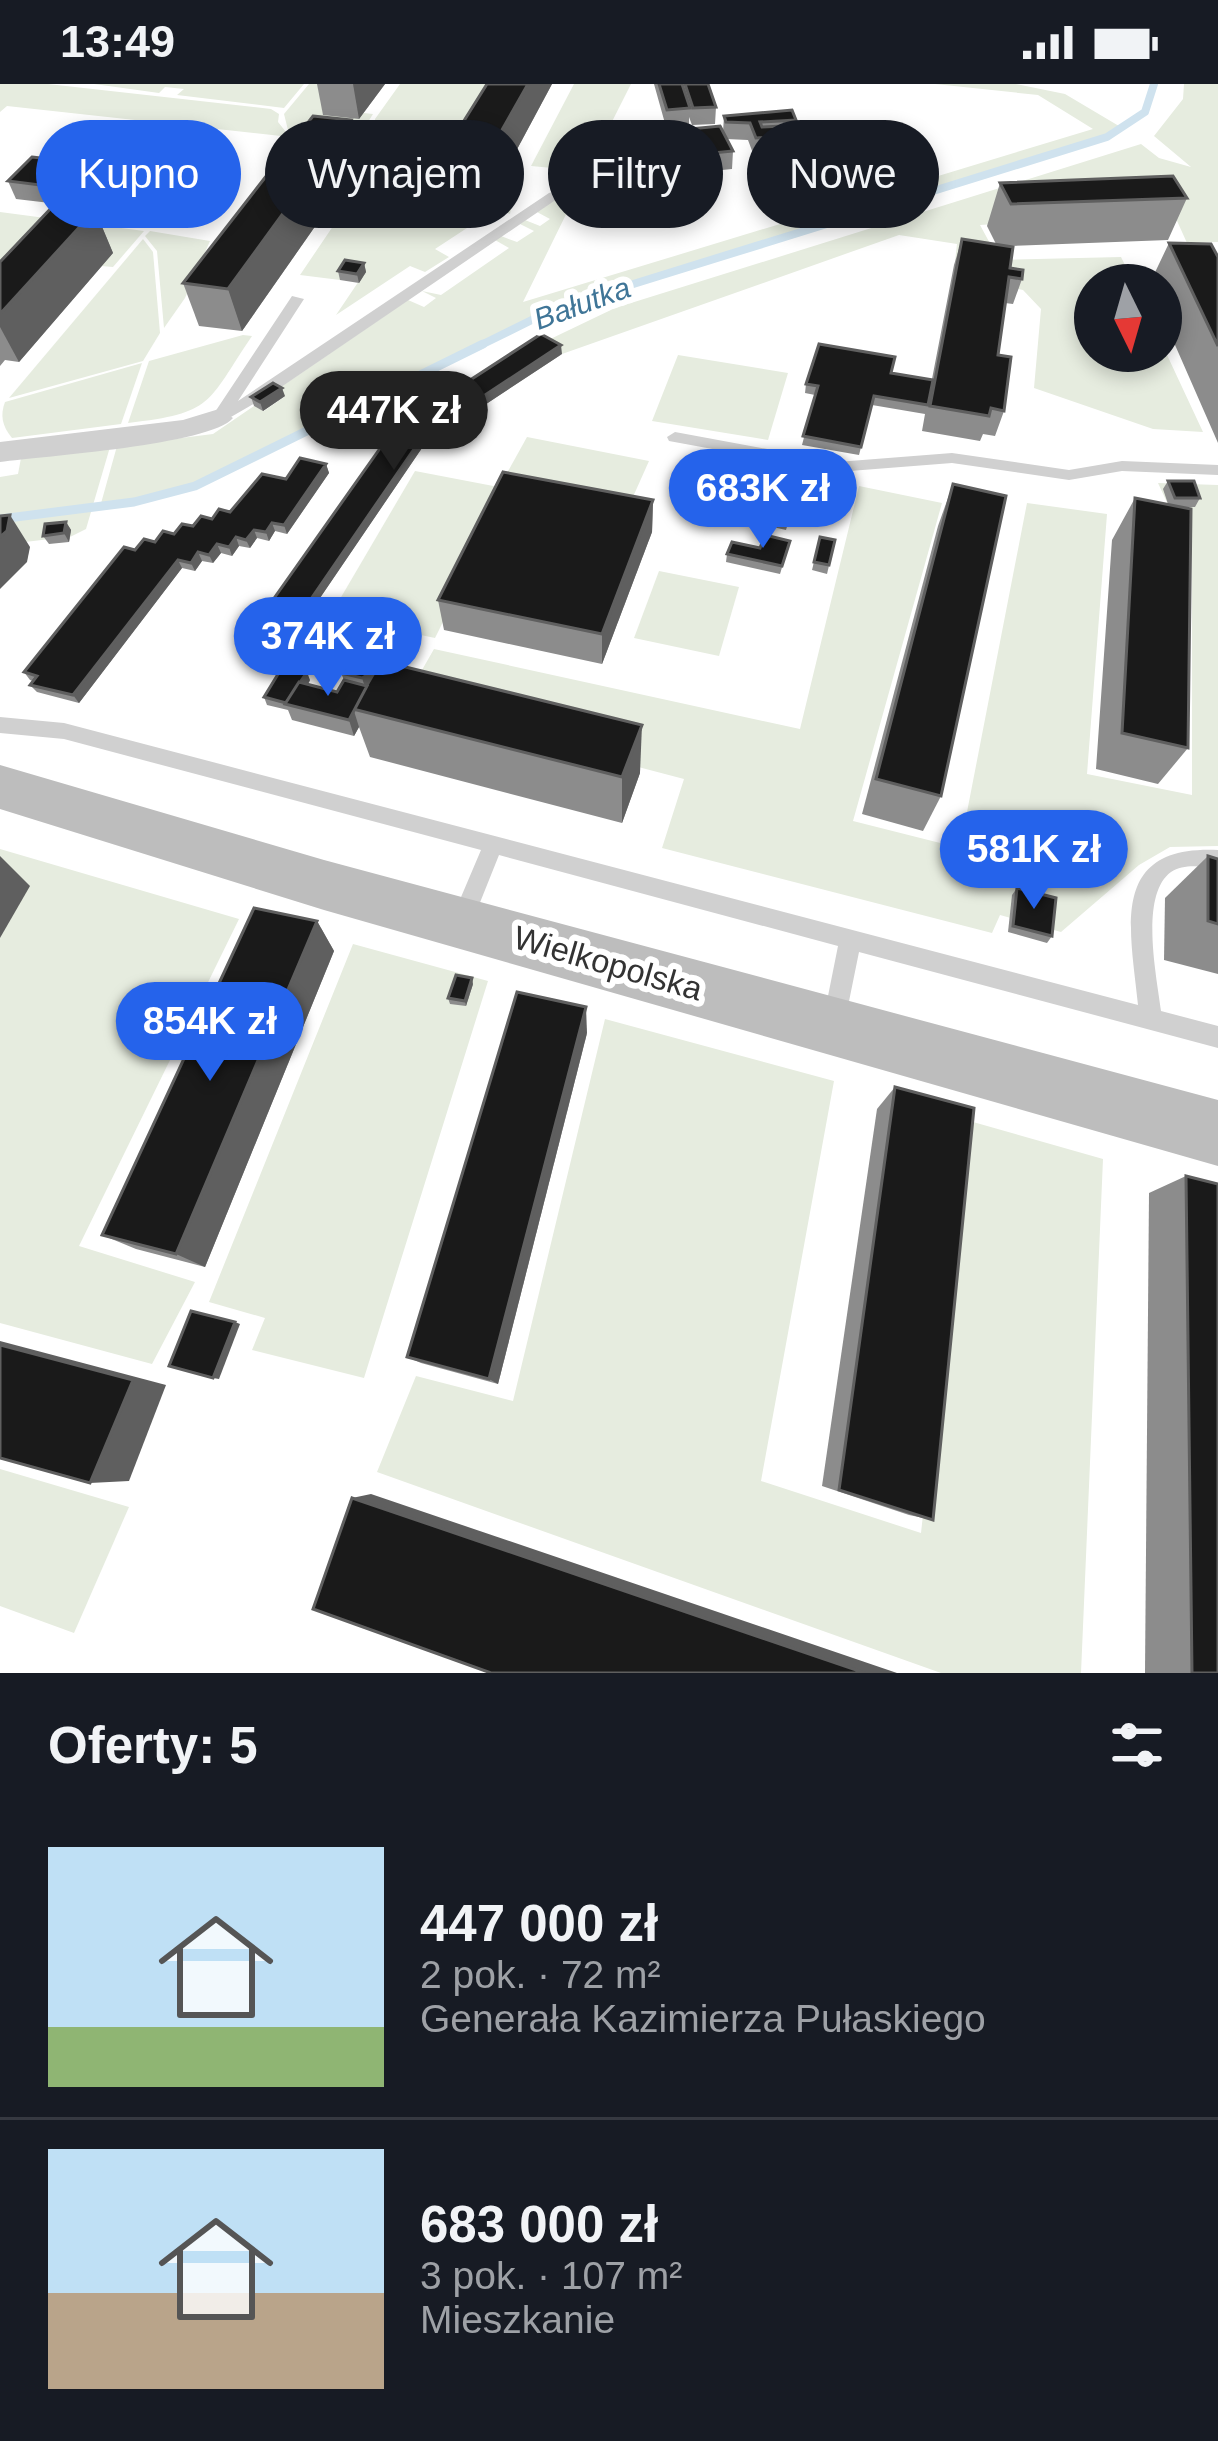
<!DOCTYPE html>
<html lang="pl">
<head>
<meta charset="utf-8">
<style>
	body { margin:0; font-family:Helvetica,sans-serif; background:#20242c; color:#f1f3f6; height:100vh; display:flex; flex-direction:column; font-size:45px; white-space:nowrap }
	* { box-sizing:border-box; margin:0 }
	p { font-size:39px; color:#9ea1a6 }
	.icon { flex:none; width:66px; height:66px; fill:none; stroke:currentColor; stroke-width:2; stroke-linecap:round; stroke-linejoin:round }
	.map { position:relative; height:1589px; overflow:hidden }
	.drawer { display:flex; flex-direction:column; background:#171b24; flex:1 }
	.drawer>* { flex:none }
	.hud { position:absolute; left:36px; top:36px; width:1146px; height:108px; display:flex; gap:24px }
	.needle { width:78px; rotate:175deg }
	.buttons { position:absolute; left:1074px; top:180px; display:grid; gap:24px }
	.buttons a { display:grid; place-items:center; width:108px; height:108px; border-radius:50%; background:#171b24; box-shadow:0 6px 18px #0003; font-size:60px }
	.price { position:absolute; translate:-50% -102px; padding:0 27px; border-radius:42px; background:#2563eb; color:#fff; font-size:39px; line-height:78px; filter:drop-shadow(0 3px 6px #0008) }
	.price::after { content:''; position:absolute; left:50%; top:72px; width:36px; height:27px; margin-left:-18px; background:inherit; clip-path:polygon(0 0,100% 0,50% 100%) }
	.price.current { background:#222; color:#fff }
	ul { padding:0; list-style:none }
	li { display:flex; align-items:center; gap:36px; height:300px; padding:0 48px }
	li+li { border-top:3px solid #363941 }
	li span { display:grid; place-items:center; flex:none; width:336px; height:240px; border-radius:0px; color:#555 }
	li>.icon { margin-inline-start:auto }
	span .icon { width:144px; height:144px; fill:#fffc; stroke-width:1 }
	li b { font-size:51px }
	h2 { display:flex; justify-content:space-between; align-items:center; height:144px; padding:0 48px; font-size:51px }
	.pill { padding:0 42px; border-radius:54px; background:#171b24; box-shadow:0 6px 18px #0003; font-size:42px; line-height:108px }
	.pill.current { background:#2563eb; color:#fff }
	.status { display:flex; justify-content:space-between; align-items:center; height:84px; padding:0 60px; background:#171b24; direction:ltr }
	.status svg { height:33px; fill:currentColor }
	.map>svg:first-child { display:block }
	.green { fill:#e6ecdf }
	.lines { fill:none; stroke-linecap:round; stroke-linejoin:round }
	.stream-far1 { stroke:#cfe2ee; stroke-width:8 }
	.stream { stroke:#cfe2ee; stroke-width:9 }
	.lane { fill:#d0d0d0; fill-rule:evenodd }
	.street { fill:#d0d0d0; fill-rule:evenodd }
	.secondary { fill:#bdbdbd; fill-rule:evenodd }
	.wall { fill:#8c8c8c }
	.shaded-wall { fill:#5f5f5f }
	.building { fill:#1a1a1a; stroke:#5f5f5f; stroke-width:3 }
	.labels { text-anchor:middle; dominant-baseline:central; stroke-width:12; stroke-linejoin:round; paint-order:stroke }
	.far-water-label { font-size:30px; font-style:italic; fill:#3f7597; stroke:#fff }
	.street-label { font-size:33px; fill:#333; stroke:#fff }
</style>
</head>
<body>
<div class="status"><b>13:49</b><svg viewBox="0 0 49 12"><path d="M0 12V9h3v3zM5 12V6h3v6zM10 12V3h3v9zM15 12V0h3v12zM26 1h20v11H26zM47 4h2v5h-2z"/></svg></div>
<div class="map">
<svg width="1218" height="1589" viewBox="0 0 1218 1589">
	<rect width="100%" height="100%" fill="#fff"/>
	<g class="green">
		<path d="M0,0h48l223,25 8,5 -1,8 12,15 -283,-31 -7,6z"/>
		<path d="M94,0h210l-20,24 -107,-13 7,-6 -19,-2 -6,6z"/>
		<path d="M309,0h38l17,29 9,1 -5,8 2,38 -78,-9 64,-25 -71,25 12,-15 -9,-6 -4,-16z"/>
		<path d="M400,0h115l-7,82 11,3 -8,14 -139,-15 3,-49z"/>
		<path d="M574,0h57l-50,99 -12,2 5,-15 -43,-4z"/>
		<path d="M935,0h81l49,10 59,35 -533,166 -64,26 -310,156 -52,18 -65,12 17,-61 96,-12 41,-28 10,5 20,-14 -9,-6 133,-91 16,7 12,-9 -14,-7 19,4 68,-47 -14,-8 6,-4 16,6 17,-11 -14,-7 5,-4 15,6 10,-7 -13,-7 22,-15 18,-5 -54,110 570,-173 -55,-34z"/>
		<path d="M1184,0h34v158l-31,1 -14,-31 -193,13 19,35 122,-3 14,28h-40v66h66v-9l42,90 -50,-3 -119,-41 7,-79 -18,-19 -9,-2 -10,-18 -49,-8 2,-18 -58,-9 -337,119 -20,-11 73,-35 526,-164 18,14 32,9 -37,-31 29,-37z"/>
		<path d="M371,86l144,17 -5,27 -14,-5 -61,40 14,8 -24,15 -15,-6 -74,49 29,-43 -18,-3 -7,11 -40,-5z"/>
		<path d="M0,128l144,19 -31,36 -12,-1 10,-13 -111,76z"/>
		<path d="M150,147l60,10 -25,57 -21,30 -7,-77 -12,-15z"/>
		<path d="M143,155l10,13 7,81 -17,28 -134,37z"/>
		<path d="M243,251l9,1c-46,68 -38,77 -124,87l21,-62z"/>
		<path d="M678,271l110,18 -20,67 -116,-19z"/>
		<path d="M142,279l-21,61 -109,14c-10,-12 -12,-23 -7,-36z"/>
		<path d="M527,353l122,24 -21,47 -126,-26z"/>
		<path d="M110,363l-24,82 -16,8v-7l-20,9 -50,6v-68l18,-3 3,-16z"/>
		<path d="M415,387l94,18 -74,149 -105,-22z"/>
		<path d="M1158,399l60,2v361l-48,1 -31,18 -78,67 -61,-17 -8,18 -330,-85 22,-69 -282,-74 32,-56 366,80 59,-243 83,17 -89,318 107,27 67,-345 80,11 -20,260 105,21v-239z"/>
		<path d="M659,487l80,16 -20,69 -85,-18z"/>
		<path d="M0,765l239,70 -160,327 116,36 -43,82 -152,-41z"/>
		<path d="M353,860l135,37 -124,397 -112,-28 13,-32 -56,-16z"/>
		<path d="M605,935l229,62 -73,400 160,52 45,-413 137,39 -22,514h-140l-564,-201 39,-96 97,25z"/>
		<path d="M0,1385l129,38 -55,126 -74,-27z"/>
	</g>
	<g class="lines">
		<path class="stream-far1" d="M477,263l79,-39 551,-171 38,-25 9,-28"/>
		<path class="stream" d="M0,435l134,-17 61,-16 288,-142"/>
		<g class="lane">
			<path d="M579,99l4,1v6l-26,9 -286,195 -47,27h-10l-3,-3 81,-122 12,3 -66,102 311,-208z"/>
			<path d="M675,348l162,30 115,-9 117,17 53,-9 96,4v10l-96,-4 -53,9 -117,-17 -115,9 -168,-31 -2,-4z"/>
			<path d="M0,633l64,6 1074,282c-8,-78 -29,-160 80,-155v18c-15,-1 -34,-5 -47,4 -32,23 -14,106 -10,139l57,15v22l-359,-96 -14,69 -3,8 -8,3 -8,-3 -3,-8 15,-75 -339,-91 -30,75 -8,3 -8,-3 -3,-7 31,-73 -417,-111 -64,-6z"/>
		</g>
		<path class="street" d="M219,325l14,9c-23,27 -189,38 -233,44v-20l183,-22z"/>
		<path class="secondary" d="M0,681l324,95 894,240v66l-894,-256 -324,-101z"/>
	</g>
	<g class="wall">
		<path d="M317,0h68l-26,35 -36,-4z"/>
		<path d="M487,0h65l-51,95 -39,-4 -5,-43z"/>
		<path d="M654,0h54l8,23 -1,17 -23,1 -3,-8v8l-23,2z"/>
		<path d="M724,32l72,4 -1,6 61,7 -4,17 -98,6 -6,-16 -22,-1 7,12 -1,18 -30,3 -13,-25 1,-18 33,3z"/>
		<path d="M360,78l-118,169 -43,-5 -16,-43z"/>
		<path d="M133,85l7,18 -22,24 -102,-12 -8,-18z"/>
		<path d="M606,88l84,5 -2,17 -99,8 -3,-19 20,-1z"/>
		<path d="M1000,99l187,15 -19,42 -157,6 -1,22 12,11 -9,25 -8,-1 -7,52 6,56 -9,25 -12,-2 -3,7 -58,-10 3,-17 -53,-9 -13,50 -57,-10 13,-50 -10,-2 1,-9 85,-11 41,6 22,-114 8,-26 34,5 -9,-18z"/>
		<path d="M95,126l18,43 -94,109 -14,-2 -5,6v-104z"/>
		<path d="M1169,159l49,14v186l-57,-130v-28h-12z"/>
		<path d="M364,179l2,9 -7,11 -19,-3 -2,-9z"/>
		<path d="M562,270l-138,91 -119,175 -32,-8 -3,-8 123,-174z"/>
		<path d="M285,312l-22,15 -9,-5 -3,-9z"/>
		<path d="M326,380l3,9 -42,61 -12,-3 -6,10 -12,-3 -7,10 -11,-2 -7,10 -11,-3 -8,10 -11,-2 -7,10 -13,-3 -103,135 -42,-11 -7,-7 3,-4 -3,-1 -6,-8 111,-122 95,-38 56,-33z"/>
		<path d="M807,392l-8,35 -7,-1 -6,20 -22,-5 -2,7 -11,-3 1,-6 -28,-6 2,-17z"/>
		<path d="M1168,397l32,17 -5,9h-14l7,241 -30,36 -62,-15 16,-229 23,-42 33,6 -5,-15z"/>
		<path d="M953,400l-12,312 -18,35 -61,-17 76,-288z"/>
		<path d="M653,416l-1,32 -50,132 -158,-34 -6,-30z"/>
		<path d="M66,438l5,8 -2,12 -20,2 -6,-8z"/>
		<path d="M820,453l15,3 -8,34 -15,-4z"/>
		<path d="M790,457l-10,33 -54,-12 1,-8z"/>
		<path d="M388,553l7,24 -2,3 247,109 -18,50 -252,-66 -11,-30 -5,9 -62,-16 -4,-10 -21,-5 -3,-8 46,-17 -2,5 29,7 7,-12 -3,-7z"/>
		<path d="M1043,741l48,42 -5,7 -51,-13 3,-29z"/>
		<path d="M1208,772l10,3v115l-54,-14 1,-62z"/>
		<path d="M1017,804l35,48 -5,7 -39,-11 4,-37z"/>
		<path d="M317,837l17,30 -129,316 -69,-18 -34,-14z"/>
		<path d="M473,900l-7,22 -16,-2 -2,-6z"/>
		<path d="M587,949l-89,351 -77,-21 -14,-6z"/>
		<path d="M895,1003l38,433 -24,-5 -87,-29 55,-377z"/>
		<path d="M1186,1092l32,497h-73l4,-480z"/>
	</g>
	<g class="shaded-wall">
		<path d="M353,0h32l-26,35z"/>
		<path d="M528,0h24l-51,95 -3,-42z"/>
		<path d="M351,36l9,42 -118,169 -14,-42z"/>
		<path d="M133,85l7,18 -22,24 -7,-17z"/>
		<path d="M95,126l18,43 -94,109 -19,-35v-13z"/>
		<path d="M364,179l2,9 -7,11 -2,-9z"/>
		<path d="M561,261l1,9 -138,91 -119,175 -3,-8 121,-176z"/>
		<path d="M282,304l3,8 -22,15 -3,-9z"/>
		<path d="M326,380l3,9 -42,61 -3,-9z"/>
		<path d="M653,416l-1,32 -50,132v-30z"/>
		<path d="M10,431l20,32 -3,15 -27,27v-52z"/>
		<path d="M66,438l5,8 -2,12 -5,-9z"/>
		<path d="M272,439l3,8 -6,10 -3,-9z"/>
		<path d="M254,446l3,8 -7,10 -4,-8z"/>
		<path d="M236,453l3,9 -7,10 -3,-9z"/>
		<path d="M217,460l4,9 -8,10 -4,-8z"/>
		<path d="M198,468l4,9 -7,10 -4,-8z"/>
		<path d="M178,476l4,8 -103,135 -6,-8z"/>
		<path d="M388,553l7,24 -19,35 -10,-6 -4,-12z"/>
		<path d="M307,588l3,8 -16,27 -5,-2z"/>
		<path d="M354,627l5,16 -5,9 -5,-16z"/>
		<path d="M642,641l-2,48 -18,50v-46z"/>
		<path d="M0,772l30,30 -30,52z"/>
		<path d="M317,837l17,30 -129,316 -29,-13z"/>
		<path d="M472,894l1,6 -7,22 -1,-5z"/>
		<path d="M586,923l1,26 -89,351 -9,-5z"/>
		<path d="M235,1238l5,2 -21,55 -6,-1z"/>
		<path d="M0,1257l166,44 -37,96 -39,2 -90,-138z"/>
		<path d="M371,1410l526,179h-32l-513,-175z"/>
	</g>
	<g class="building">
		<path d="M487,0h41l-30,53 -41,-5z"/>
		<path d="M659,0h23l8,24 -23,2z"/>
		<path d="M685,0h23l8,23 -23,1z"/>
		<path d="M792,26l4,10 -36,2 2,5 89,-4 5,10 -100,5 -6,-15 -24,-1 -2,-6z"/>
		<path d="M313,32l38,4 -123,169 -45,-6z"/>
		<path d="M720,42l13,25 -30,3 -13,-25z"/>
		<path d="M32,73l101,12 -22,25 -103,-13z"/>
		<path d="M685,81l5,12 -81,6 -3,-11z"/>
		<path d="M1173,92l14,22 -176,6 -11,-21z"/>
		<path d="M606,98l3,10 -20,1 -3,-10z"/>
		<path d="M54,121l41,5 -95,104v-52z"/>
		<path d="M962,155l51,8 -3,21 13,2 -1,9 -13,-2 -11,78 13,2 -7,54 -13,-3 -2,8 -59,-10z"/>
		<path d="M1169,159l42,1 7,13v89z"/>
		<path d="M345,176l19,3 -7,11 -19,-3z"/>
		<path d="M541,250l20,11 -138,91 -121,176 -32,-8 123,-174z"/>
		<path d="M819,260l76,13 -4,16 42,7 -5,25 -54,-9 -13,51 -58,-11 15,-50 -12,-2z"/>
		<path d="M273,299l9,5 -22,14 -9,-5z"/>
		<path d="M300,374l26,6 -42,61 -12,-2 -6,9 -12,-2 -8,10 -10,-3 -7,10 -12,-3 -8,11 -11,-3 -7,11 -13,-3 -105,135 -43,-10 7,-9 -13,-4 100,-125 11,3 9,-11 11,3 8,-11 11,3 8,-10 11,2 8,-10 11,3 7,-10 11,3 32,-38 24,5z"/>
		<path d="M739,379l68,13 -5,18 -6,-1 -6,20 -23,-5 -2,7 -11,-3 2,-6 -30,-6z"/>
		<path d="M503,388l150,28 -51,134 -164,-34z"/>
		<path d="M1168,397h26l6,17h-25z"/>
		<path d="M953,400l53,12 -65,300 -65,-17z"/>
		<path d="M1135,414l56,11 -3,239 -66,-15z"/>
		<path d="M10,431l-3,16 -7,6v-21z"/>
		<path d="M66,438l-2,11 -21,3 2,-12z"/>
		<path d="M765,451l25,6 -8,25 -55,-12 5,-12 28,6z"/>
		<path d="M820,453l15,3 -6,25 -15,-3z"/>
		<path d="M364,548l24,5 -19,37 -7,4 -21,-5z"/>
		<path d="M381,577l261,64 -20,52 -269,-68z"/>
		<path d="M283,582l24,6 -21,31 -22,-6z"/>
		<path d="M344,596l23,6 -18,34 -64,-16 14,-22 38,10z"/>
		<path d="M1043,741l50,12 -2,30 -51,-13z"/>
		<path d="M1208,772l10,3v65l-10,-3z"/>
		<path d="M1017,804l39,10 -4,38 -39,-10z"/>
		<path d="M254,824l63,13 -141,333 -74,-19z"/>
		<path d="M456,891l16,3 -7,23 -17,-3z"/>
		<path d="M517,908l69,15 -97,372 -82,-22z"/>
		<path d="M895,1003l79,21 -41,412 -94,-30z"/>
		<path d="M1186,1092l32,8v489h-26z"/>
		<path d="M191,1227l44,11 -22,56 -44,-12z"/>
		<path d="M0,1261l133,35 -43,103 -90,-25z"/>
		<path d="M352,1414l513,175h-374l-178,-64z"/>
	</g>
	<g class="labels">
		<g class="far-water-label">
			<text transform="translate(582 219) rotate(-20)">Bałutka</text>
		</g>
		<g class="street-label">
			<text transform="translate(608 879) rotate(16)">Wielkopolska</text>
		</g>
	</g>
</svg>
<div class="buttons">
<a><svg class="needle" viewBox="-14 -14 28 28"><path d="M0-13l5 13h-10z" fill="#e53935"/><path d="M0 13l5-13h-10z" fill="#9ea1a6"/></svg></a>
</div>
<b class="price current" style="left:394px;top:389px">447K zł</b>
<b class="price" style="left:763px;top:467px">683K zł</b>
<b class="price" style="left:328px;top:615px">374K zł</b>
<b class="price" style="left:1034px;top:828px">581K zł</b>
<b class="price" style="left:210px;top:1000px">854K zł</b>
<div class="hud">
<a class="pill current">Kupno</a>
<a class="pill">Wynajem</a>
<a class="pill">Filtry</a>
<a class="pill">Nowe</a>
</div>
</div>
<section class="drawer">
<h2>Oferty: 5<svg class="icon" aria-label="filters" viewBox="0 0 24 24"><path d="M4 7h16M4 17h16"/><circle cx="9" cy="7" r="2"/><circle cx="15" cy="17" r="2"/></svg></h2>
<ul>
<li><span style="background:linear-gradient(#bfe0f5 75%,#8fb573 0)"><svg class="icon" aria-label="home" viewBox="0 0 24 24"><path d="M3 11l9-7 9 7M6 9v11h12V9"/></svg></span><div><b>447 000 zł</b><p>2 pok. · 72 m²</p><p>Generała Kazimierza Pułaskiego</p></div></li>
<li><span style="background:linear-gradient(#bfe0f5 60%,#b9a48a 0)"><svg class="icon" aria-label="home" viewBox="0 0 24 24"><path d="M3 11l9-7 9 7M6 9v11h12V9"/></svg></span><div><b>683 000 zł</b><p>3 pok. · 107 m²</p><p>Mieszkanie</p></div></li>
</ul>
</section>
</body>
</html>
